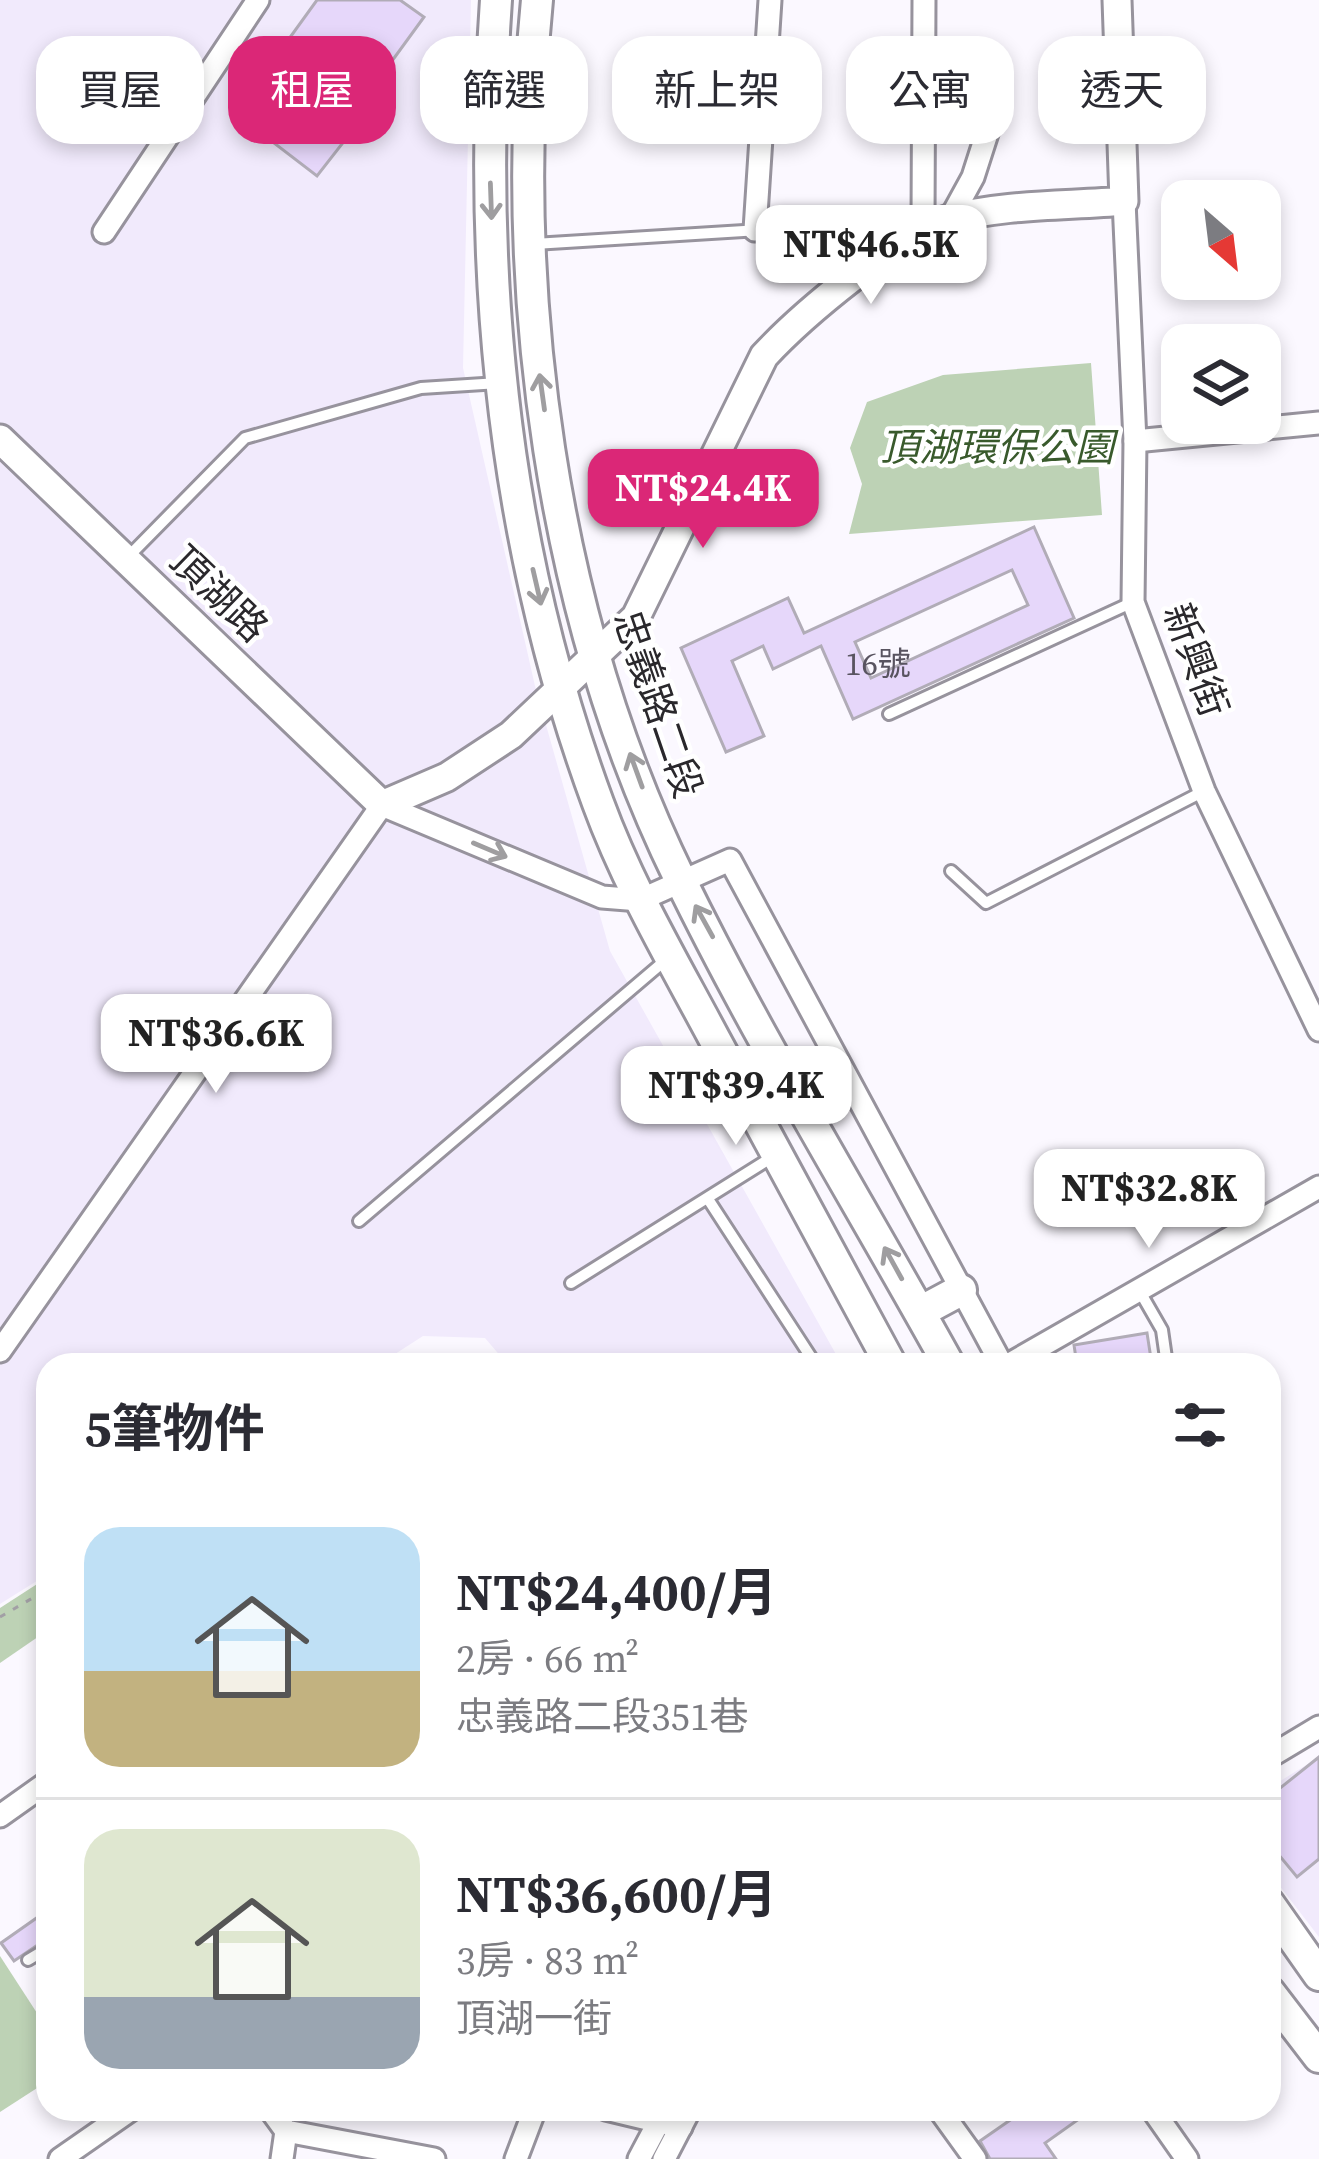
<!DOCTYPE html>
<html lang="zh-TW">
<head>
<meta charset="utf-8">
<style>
	body { margin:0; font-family:"Source Serif 4","Noto Sans TC",serif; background:#f7f7f7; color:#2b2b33; height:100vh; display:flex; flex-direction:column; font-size:45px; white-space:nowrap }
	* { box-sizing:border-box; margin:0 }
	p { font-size:39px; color:#7c7c81 }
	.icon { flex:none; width:66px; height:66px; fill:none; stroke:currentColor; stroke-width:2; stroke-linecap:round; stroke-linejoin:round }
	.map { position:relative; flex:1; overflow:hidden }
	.sheet { position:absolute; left:36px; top:1353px; width:1245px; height:768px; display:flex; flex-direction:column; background:#fff; border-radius:36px; box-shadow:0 6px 18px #0003 }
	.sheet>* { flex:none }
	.guide { position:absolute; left:36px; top:36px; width:1248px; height:108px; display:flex; gap:24px }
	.needle { width:78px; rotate:152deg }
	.tools { position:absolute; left:1161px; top:180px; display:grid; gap:24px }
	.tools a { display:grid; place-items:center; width:120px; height:120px; border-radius:24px; background:#fff; box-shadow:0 6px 18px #0003; font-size:60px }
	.price { position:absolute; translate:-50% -102px; padding:0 27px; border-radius:24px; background:#fff; color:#222; font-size:39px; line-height:78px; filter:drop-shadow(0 3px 6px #0008) }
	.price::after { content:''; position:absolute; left:50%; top:72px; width:36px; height:27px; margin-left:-18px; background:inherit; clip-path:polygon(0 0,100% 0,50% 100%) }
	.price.active { background:#db2777; color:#fff }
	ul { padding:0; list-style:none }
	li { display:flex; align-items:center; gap:36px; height:300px; padding:0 48px }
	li+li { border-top:3px solid #e1e1e2 }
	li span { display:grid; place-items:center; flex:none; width:336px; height:240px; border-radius:36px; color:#555 }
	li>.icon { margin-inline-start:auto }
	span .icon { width:144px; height:144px; fill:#fffc; stroke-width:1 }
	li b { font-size:51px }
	h2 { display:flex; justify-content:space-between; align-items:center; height:144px; padding:0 48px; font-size:51px }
	.pill { padding:0 42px; border-radius:36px; background:#fff; box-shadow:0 6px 18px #0003; font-size:42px; line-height:108px }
	.pill.active { background:#db2777; color:#fff }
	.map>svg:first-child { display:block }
	.built { fill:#f1eafc }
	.green { fill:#bdd2b5 }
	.building { fill:#e6d7fa; stroke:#b1acb7; stroke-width:3; fill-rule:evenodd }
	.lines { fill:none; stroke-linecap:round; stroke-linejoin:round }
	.service-casing { stroke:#97939d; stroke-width:16 }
	.minor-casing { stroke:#97939d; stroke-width:27 }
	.tertiary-casing { stroke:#97939d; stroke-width:33 }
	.secondary-casing { stroke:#97939d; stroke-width:36 }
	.path { stroke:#a29fa5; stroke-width:3; stroke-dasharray:6 9; stroke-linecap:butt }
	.service { stroke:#fff; stroke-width:10 }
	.minor { stroke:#fff; stroke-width:21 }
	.tertiary { stroke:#fff; stroke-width:27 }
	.secondary { stroke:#fff; stroke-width:30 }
	.oneway { stroke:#9f9ea0 }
	.labels { text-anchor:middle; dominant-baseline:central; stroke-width:9; stroke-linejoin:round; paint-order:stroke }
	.number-label { font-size:33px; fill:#595460 }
	.park-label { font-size:39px; font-style:italic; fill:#395a2c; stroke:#fff }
	.street-label { font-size:39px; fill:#2a282c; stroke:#fff }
</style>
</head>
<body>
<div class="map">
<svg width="1319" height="2159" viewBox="0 0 1319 2159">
	<rect width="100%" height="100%" fill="#fbf8ff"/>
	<g class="built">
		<path d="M0,0h471l-8,368 72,318 75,265 232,414h-334l-23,-27 -62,-2 -45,29h-330v209l-48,30z"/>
		<path d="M1319,1757v180l-50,-65v-84z"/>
	</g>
	<g class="green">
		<path d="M1091,363l11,152 -253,19 13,-50 -12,-36 17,-46 76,-27z"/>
		<path d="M48,1577v53l-48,33v-55z"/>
		<path d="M0,1956l48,74v51l-48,31z"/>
	</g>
	<g class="building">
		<path d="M317,0h83l24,17 -75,103 7,6 -39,50 -73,-56 44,-58 -10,-8z"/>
		<path d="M1034,527l40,91 -221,101 -32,-73 -48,23 -10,-23 -31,15 32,75 -38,16 -45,-104 107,-50 16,35zM1012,570l16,35 -157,73 -16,-36z"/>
		<path d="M1147,1333l5,32h-75l-3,-20z"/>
		<path d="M1319,1757v102l-22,18 -28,-34v-46z"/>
		<path d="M48,1910v28l-34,23 -13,-18z"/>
		<path d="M1026,2109h67l-48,34 11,16h-66l-10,-18z"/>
	</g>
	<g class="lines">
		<g class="service-casing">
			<g id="service">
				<path d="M534,244l389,-24"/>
				<path d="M127,558l118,-120 176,-50 78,-5"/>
				<path d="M889,714l244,-112"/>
				<path d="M951,871l35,32 218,-112"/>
				<path d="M708,1199l108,166"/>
				<path d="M359,1221l309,-263"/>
				<path d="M571,1283l203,-127"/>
				<path d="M1139,1290l23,40 5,35"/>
				<path d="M28,1960l20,-12"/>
			</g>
		</g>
		<g class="minor-casing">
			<g id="minor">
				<path d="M1124,201l11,240 -2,161 71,189 115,239"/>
				<path d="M950,219l23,-42 26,-81"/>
				<path d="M923,220l1,-220"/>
				<path d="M755,230l15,-230"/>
				<path d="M104,232l154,-232"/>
				<path d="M1135,441l184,-18"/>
				<path d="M0,1351l382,-546 220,92 38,3 90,-40 272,505"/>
				<path d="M1008,1365l311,-178"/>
				<path d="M1269,1757l50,-30"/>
				<path d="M0,1816l48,-34"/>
				<path d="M270,2109l16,22 148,28"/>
				<path d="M606,2109l75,18"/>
				<path d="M939,2109l36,50"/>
				<path d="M1152,2109l35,50"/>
				<path d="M60,2159l72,-50"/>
				<path d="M282,2159l4,-28"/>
				<path d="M516,2159l19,-50"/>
				<path d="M639,2159l26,-49"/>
				<path d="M664,2159l26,-50"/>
			</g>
		</g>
		<g class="tertiary-casing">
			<path id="tertiary" d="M0,439l382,366 65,-28 64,-42 125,-118 128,-261c37,-40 134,-122 185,-137 54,-15 119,-13 175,-18l-7,-201"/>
		</g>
		<g class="secondary-casing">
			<g id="secondary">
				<path d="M496,0c-19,271 7,546 102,803 30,82 75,158 116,235 59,109 118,218 177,327"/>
				<path d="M537,0c-29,290 14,616 143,879 81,166 180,325 269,486"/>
				<path d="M920,1312l41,-22"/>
				<path d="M1269,1904l50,71"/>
				<path d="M1269,1992l50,65"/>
			</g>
		</g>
		<path class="path" d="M0,1617l48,-28"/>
		<use href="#service" class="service"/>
		<use href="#minor" class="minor"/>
		<use href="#tertiary" class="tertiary"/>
		<use href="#secondary" class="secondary"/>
	</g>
	<defs><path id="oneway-shaft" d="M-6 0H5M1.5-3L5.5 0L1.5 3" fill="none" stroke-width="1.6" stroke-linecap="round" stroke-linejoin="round" transform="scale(3)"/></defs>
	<g class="oneway">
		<use href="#oneway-shaft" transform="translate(491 201) rotate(88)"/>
		<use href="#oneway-shaft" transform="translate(542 392) rotate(-98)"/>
		<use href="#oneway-shaft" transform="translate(537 587) rotate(77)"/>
		<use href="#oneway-shaft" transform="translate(636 770) rotate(-110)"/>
		<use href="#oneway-shaft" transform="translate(490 850) rotate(23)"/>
		<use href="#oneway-shaft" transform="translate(704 921) rotate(-119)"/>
		<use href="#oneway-shaft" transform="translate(893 1263) rotate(-119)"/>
	</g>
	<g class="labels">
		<g class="number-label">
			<text x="878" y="663">16號</text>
		</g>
		<g class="park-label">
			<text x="997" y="447">頂湖環保公園</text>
		</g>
		<g class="street-label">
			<text transform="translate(219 594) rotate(44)">頂湖路</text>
			<text transform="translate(1196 660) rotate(70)">新興街</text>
			<text transform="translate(658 704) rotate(71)">忠義路二段</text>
		</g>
	</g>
</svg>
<div class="tools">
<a><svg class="needle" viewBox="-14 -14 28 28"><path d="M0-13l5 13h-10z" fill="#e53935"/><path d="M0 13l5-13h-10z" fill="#7c7c81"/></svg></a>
<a><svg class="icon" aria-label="layers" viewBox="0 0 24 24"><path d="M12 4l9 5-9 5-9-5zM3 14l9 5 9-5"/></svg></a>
</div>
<b class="price" style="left:871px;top:307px">NT$46.5K</b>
<b class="price active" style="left:703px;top:551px">NT$24.4K</b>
<b class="price" style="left:216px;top:1096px">NT$36.6K</b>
<b class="price" style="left:736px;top:1148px">NT$39.4K</b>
<b class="price" style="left:1149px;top:1251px">NT$32.8K</b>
<div class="guide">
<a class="pill">買屋</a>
<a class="pill active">租屋</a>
<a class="pill">篩選</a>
<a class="pill">新上架</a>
<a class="pill">公寓</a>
<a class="pill">透天</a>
</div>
<section class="sheet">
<h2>5筆物件<svg class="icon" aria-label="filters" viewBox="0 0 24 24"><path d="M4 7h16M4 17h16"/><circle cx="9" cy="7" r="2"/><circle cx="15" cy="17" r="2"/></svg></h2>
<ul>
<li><span style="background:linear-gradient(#bfe0f5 60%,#c2b280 0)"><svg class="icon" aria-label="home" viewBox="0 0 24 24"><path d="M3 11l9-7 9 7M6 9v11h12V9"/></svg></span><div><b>NT$24,400/月</b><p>2房 · 66 m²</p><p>忠義路二段351巷</p></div></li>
<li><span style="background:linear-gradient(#dfe7d0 70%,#9aa5b1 0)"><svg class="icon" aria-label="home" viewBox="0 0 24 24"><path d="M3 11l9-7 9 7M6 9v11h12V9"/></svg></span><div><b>NT$36,600/月</b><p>3房 · 83 m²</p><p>頂湖一街</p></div></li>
</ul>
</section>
</div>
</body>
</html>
